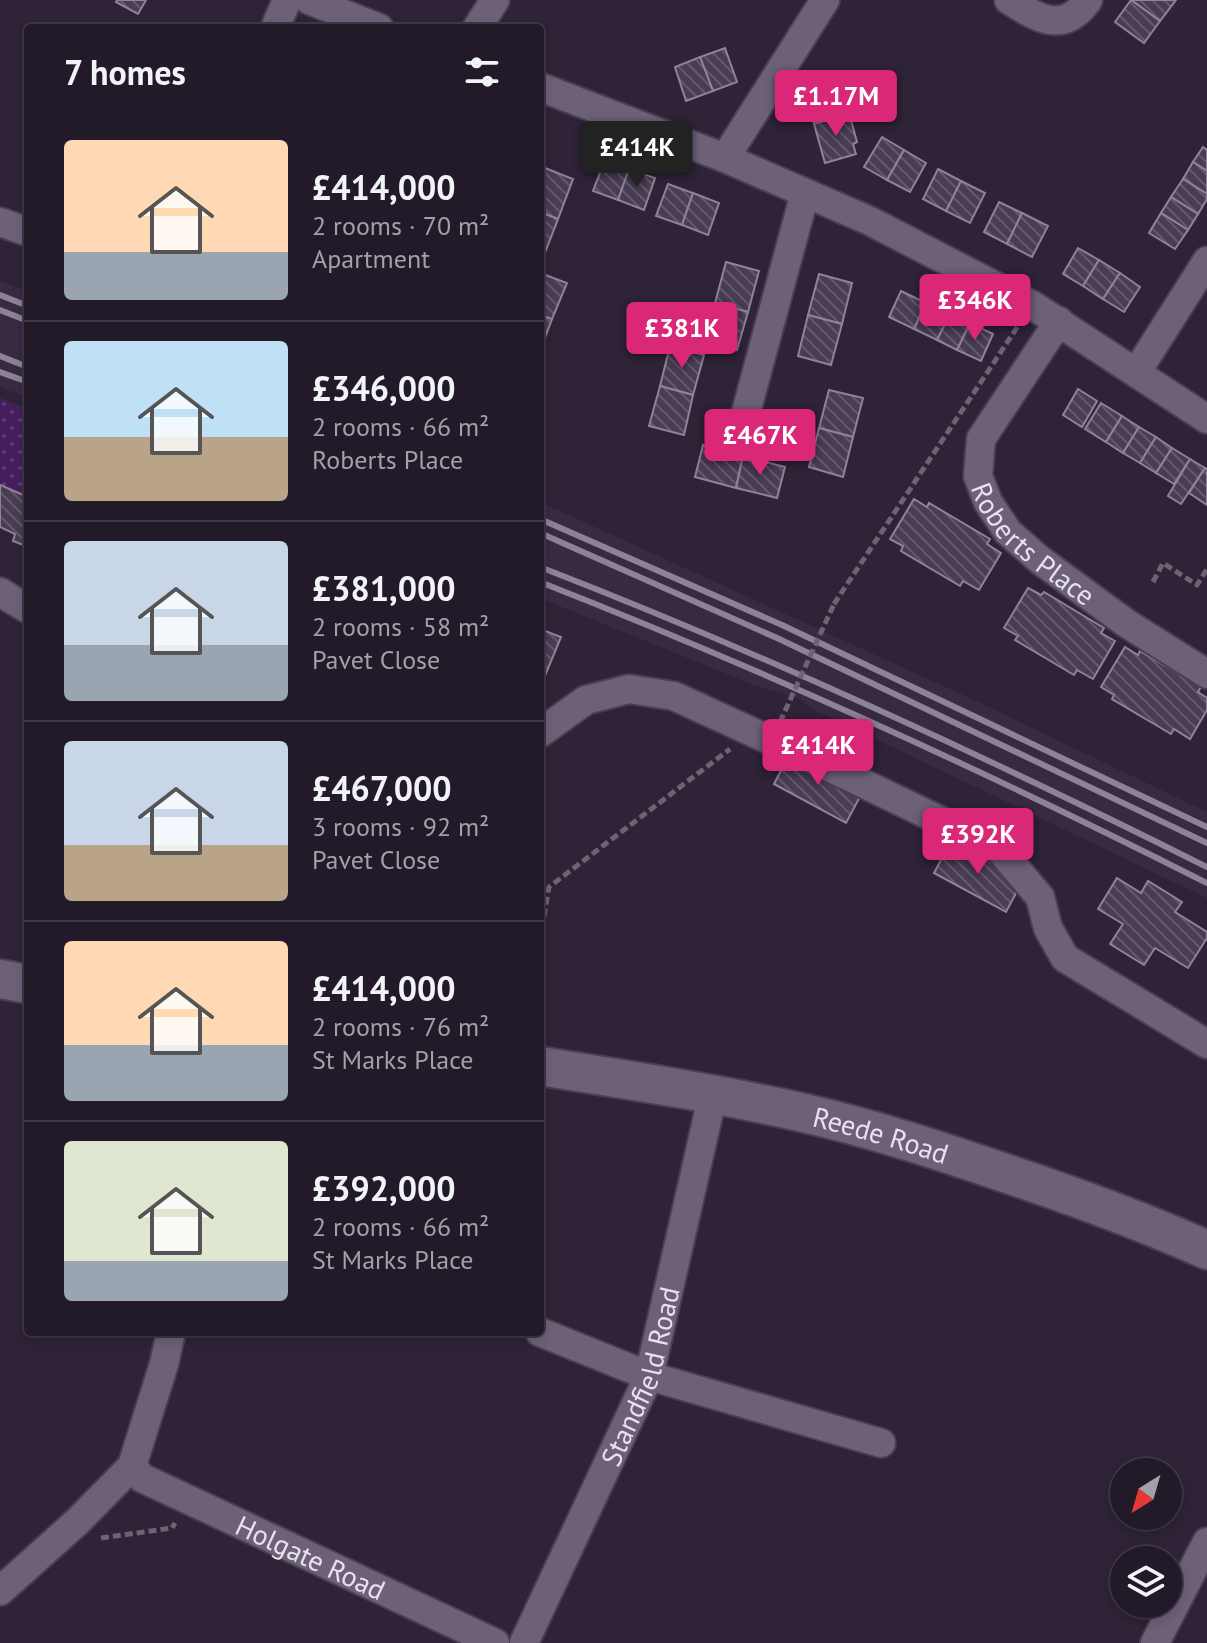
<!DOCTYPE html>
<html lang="en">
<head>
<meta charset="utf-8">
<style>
	body { margin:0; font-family:"PT Sans",sans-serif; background:#2e2735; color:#f1f3f6; height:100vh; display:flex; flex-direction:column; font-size:30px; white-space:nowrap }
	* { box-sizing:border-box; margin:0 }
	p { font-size:26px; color:#a2a1a8 }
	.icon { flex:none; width:44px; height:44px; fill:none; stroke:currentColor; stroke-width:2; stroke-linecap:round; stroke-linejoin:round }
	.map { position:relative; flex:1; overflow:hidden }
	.panel { position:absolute; left:24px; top:24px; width:520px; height:1312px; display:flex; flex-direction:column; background:#221a29; border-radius:8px; box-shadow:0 4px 12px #0003,0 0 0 2px #3f3846 }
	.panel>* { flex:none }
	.needle { width:52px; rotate:217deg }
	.controls { position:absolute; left:1110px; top:1458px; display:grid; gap:16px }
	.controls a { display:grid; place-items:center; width:72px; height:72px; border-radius:50%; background:#221a29; box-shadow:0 4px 12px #0003,0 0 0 2px #3f3846; font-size:40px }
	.price { position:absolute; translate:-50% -68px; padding:0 18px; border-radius:8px; background:#db2777; color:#fff; font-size:26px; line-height:52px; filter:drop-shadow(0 2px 4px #0008) }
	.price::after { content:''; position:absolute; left:50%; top:48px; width:24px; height:18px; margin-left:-12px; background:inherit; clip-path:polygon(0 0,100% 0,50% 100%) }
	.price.current { background:#222; color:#fff }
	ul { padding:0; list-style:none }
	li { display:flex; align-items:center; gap:24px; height:200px; padding:0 40px }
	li+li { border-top:2px solid #3f3846 }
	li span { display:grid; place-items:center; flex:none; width:224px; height:160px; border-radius:8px; color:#555 }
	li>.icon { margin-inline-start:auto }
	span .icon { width:96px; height:96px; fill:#fffc; stroke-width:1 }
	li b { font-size:34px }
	h2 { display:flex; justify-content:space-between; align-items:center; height:96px; padding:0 40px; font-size:34px }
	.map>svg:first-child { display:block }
	.built { fill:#392a44 }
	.grass { fill:url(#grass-dots) }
	.building { fill:url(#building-back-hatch); stroke:#8f829a; stroke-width:2 }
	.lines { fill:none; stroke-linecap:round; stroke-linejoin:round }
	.street-casing { stroke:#483f50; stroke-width:32 }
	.secondary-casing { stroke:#483f50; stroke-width:42 }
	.path { stroke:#6c6375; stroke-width:5; stroke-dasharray:8 4; stroke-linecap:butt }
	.street { stroke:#6d6178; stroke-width:28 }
	.secondary { stroke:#6d6178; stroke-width:38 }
	.rail { stroke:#8c8394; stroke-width:6 }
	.path-bridge { stroke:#6c6375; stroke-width:5; stroke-dasharray:8 4; stroke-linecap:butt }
	.labels { text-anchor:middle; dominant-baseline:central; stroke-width:7; stroke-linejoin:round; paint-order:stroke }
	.street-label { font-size:28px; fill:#e8e1ef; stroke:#2e2337 }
</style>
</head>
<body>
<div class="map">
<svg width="1207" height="1643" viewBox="0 0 1207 1643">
	<defs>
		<pattern id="grass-dots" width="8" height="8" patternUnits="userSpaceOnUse" patternTransform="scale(2)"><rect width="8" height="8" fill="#451f5d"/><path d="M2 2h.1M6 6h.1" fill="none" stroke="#603f75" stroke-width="1.8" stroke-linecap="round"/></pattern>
		<pattern id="building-back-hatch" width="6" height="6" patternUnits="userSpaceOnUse" patternTransform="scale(2)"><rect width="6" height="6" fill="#493d53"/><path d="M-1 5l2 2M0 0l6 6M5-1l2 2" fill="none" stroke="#63596c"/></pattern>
	</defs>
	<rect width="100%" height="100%" fill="#2e2337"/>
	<g class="built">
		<path d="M0,281l28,11v106l-28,-11z"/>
		<path d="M540,502l432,197 235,113v86l-392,-188 -18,-12 -43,-13 -214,-87z"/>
	</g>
	<path class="grass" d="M0,398l28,11v100l-28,-12z"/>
	<g class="building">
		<path d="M117,0h29l-8,14 -22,-12z"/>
		<path d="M1131,0h45l-16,21z"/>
		<path d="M1131,0l29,21 -16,22 -29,-21z"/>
		<path d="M725,48l12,34 -24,9 -13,-34z"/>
		<path d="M700,57l13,34 -27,10 -11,-34z"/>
		<path d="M841,88l8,25 -35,11 -7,-25z"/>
		<path d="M849,113l8,29 -4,2 3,10 -31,9 -11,-39z"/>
		<path d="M882,137l22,13 -17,30 -23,-13z"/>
		<path d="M1203,147l4,3v21l-14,-9z"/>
		<path d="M904,150l22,13 -16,29 -23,-12z"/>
		<path d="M605,160l24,9 -11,31 -25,-9z"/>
		<path d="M1193,162l14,9v23l-24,-15z"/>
		<path d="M540,166l33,13 -15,40 -18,-7z"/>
		<path d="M629,169l26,9 -11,32 -26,-10z"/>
		<path d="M938,169l23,12 -15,30 -23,-12z"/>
		<path d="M1183,179l24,15v5l-9,15 -27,-17z"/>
		<path d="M961,181l24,12 -15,30 -24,-12z"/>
		<path d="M668,184l25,9 -11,32 -26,-9z"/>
		<path d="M693,193l26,10 -11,32 -26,-10z"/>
		<path d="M1171,197l27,17 -10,16 -27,-17z"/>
		<path d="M999,202l23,11 -15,31 -23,-12z"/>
		<path d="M540,212l18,7 -15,39 -3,-1z"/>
		<path d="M1022,213l26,13 -16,31 -25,-13z"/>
		<path d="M1161,213l27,17 -13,19 -26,-16z"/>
		<path d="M1078,248l21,12 -16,26 -20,-12z"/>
		<path d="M1099,260l21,13 -17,26 -20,-13z"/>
		<path d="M726,262l33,9 -11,41 -33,-9z"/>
		<path d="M540,273l27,10 -15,36 -12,-4z"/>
		<path d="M1120,273l20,14 -16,25 -21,-13z"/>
		<path d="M819,274l33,9 -10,41 -34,-9z"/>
		<path d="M901,291l25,12 -12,26 -25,-12z"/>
		<path d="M715,303l33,9 -11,38 -33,-9z"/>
		<path d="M926,303l24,11 -13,26 -23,-11z"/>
		<path d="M950,314l20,9 -13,27 -20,-10z"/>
		<path d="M540,315l12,4 -12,32z"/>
		<path d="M808,315l34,9 -11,41 -33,-9z"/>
		<path d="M970,323l23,11 -12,27 -24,-11z"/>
		<path d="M670,346l34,9 -11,40 -33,-9z"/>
		<path d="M660,386l33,9 -9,40 -35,-9z"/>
		<path d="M1078,389l19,12 -15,26 -19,-12z"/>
		<path d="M829,390l34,8 -10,39 -34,-9z"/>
		<path d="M1101,403l21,13 -16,26 -21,-13z"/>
		<path d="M1122,416l17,11 -16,26 -17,-11z"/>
		<path d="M1139,427l17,10 -16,26 -17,-10z"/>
		<path d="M819,428l34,9 -10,40 -34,-10z"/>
		<path d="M1156,437l16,11 -16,25 -16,-10z"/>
		<path d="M703,445l40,11 -7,32 -41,-11z"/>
		<path d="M1172,448l18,11 -16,25 -18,-11z"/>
		<path d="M743,456l42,11 -8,31 -41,-10z"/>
		<path d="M1190,459l15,9 -24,36 -13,-8z"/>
		<path d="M1205,468l2,1v36l-18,-12z"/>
		<path d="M0,485l28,12v50l-15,-6 2,-7 -15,-7z"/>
		<path d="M914,499l13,8 2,-4 61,36 -3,5 14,9 -22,37 -16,-9 -3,5 -59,-35 2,-5 -13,-7z"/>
		<path d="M1028,588l13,7 3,-3 60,36 -3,5 14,8 -22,38 -16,-9 -3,5 -59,-35 3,-4 -14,-8z"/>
		<path d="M540,629l21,8 -21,51z"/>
		<path d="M1125,647l13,8 2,-4 61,36 -3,5 9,6v12l-17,29 -16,-10 -3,5 -59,-35 2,-4 -13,-8z"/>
		<path d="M791,751l72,40 -17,32 -72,-39z"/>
		<path d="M951,841l72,39 -17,32 -72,-39z"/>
		<path d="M1117,878l24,15 7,-12 34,21 -7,10 32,20v6l-19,30 -33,-20 -11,17 -34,-21 13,-20 -25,-15z"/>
	</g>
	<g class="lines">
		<g class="street-casing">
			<g id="street">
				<path d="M309,0l70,28"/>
				<path d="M1009,0c28,18 54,35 79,0"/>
				<path d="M275,28l12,-28"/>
				<path d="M477,28l18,-28"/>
				<path d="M540,87l185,71 145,63 162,84 175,114"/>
				<path d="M725,158l100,-158"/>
				<path d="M0,222l28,10"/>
				<path id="s1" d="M1059,321l-78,118 -3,37 10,26 20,30 32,28 86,63 81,51"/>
				<path d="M1136,373l71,-112"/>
				<path d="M741,431l64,-238"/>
				<path d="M0,592l28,17"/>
				<path d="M540,733l46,-33 43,-11 45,7 174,80 151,73 41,48 8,31 17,30 142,86"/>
				<path d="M540,1332l109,44 232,67"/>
				<path id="s2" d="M132,1466l10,12 353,165"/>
				<path d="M0,1591l78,-70 54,-55 32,-102 7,-32"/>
				<path id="s3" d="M524,1643l125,-267 64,-282"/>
				<path d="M1155,1643l52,-101"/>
			</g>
		</g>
		<g class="secondary-casing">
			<g id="secondary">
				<path d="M0,979l28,5"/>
				<path id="s4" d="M540,1066c88,14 177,27 264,47 67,15 133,37 198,59 69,23 138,48 205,78"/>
			</g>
		</g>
		<g class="path">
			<path d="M1153,582l10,-19 34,22 10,-16"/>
			<path d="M834,604l184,-278"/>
			<path d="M540,940l9,-53 181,-138"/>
			<path d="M101,1538l71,-10 3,-5"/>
		</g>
		<use href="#street" class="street"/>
		<use href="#secondary" class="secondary"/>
		<g class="rail">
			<path d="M0,295l28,11"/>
			<path d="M0,310l28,11"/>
			<path d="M0,356l28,11"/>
			<path d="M0,372l28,10"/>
			<path d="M540,519l242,106 425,202"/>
			<path d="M540,533l237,105 430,205"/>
			<path d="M540,567c227,88 449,191 667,300"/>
			<path d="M540,582c227,89 449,191 667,301"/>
		</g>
		<path class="path-bridge" d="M780,722l54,-118"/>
	</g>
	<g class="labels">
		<g class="street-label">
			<text stroke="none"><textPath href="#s1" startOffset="268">Roberts Place</textPath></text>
			<text stroke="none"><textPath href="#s4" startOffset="348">Reede Road</textPath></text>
			<text stroke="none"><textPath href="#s3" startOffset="292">Standfield Road</textPath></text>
			<text stroke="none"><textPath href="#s2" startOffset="202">Holgate Road</textPath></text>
		</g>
	</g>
</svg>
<div class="controls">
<a><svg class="needle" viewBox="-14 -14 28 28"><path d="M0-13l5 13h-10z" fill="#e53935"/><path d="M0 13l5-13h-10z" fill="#a2a1a8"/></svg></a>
<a><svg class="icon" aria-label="layers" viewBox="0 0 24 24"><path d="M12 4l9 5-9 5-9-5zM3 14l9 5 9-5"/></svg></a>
</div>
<b class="price" style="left:836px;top:138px">£1.17M</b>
<b class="price current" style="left:637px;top:189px">£414K</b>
<b class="price" style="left:975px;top:342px">£346K</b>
<b class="price" style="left:682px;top:370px">£381K</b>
<b class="price" style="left:760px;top:477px">£467K</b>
<b class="price" style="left:818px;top:787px">£414K</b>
<b class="price" style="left:978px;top:876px">£392K</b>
<section class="panel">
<h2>7 homes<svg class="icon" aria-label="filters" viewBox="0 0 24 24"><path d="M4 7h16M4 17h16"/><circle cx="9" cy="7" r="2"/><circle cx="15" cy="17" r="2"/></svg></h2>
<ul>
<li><span style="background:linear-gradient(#ffd9b3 70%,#9aa5b1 0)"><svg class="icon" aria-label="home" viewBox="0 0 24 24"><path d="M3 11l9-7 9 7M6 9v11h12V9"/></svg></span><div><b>£414,000</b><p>2 rooms · 70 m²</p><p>Apartment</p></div></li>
<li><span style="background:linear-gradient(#bfe0f5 60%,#b9a48a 0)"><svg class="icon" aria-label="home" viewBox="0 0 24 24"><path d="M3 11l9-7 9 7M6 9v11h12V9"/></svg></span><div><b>£346,000</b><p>2 rooms · 66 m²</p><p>Roberts Place</p></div></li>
<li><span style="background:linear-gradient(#c9d6e8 65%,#9aa5b1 0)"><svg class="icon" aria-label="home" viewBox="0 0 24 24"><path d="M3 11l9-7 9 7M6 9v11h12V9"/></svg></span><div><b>£381,000</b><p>2 rooms · 58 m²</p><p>Pavet Close</p></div></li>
<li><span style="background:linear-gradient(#c9d6e8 65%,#b9a48a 0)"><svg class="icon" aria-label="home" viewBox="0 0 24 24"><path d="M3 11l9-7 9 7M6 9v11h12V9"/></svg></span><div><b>£467,000</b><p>3 rooms · 92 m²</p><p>Pavet Close</p></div></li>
<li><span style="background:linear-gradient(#ffd9b3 65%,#9aa5b1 0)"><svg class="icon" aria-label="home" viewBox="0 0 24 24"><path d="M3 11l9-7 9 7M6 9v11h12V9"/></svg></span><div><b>£414,000</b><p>2 rooms · 76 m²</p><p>St Marks Place</p></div></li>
<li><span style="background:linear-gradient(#dfe7d0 75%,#9aa5b1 0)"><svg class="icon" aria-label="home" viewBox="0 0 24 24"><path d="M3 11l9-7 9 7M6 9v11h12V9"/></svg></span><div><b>£392,000</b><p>2 rooms · 66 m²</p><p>St Marks Place</p></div></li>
</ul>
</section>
</div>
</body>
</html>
